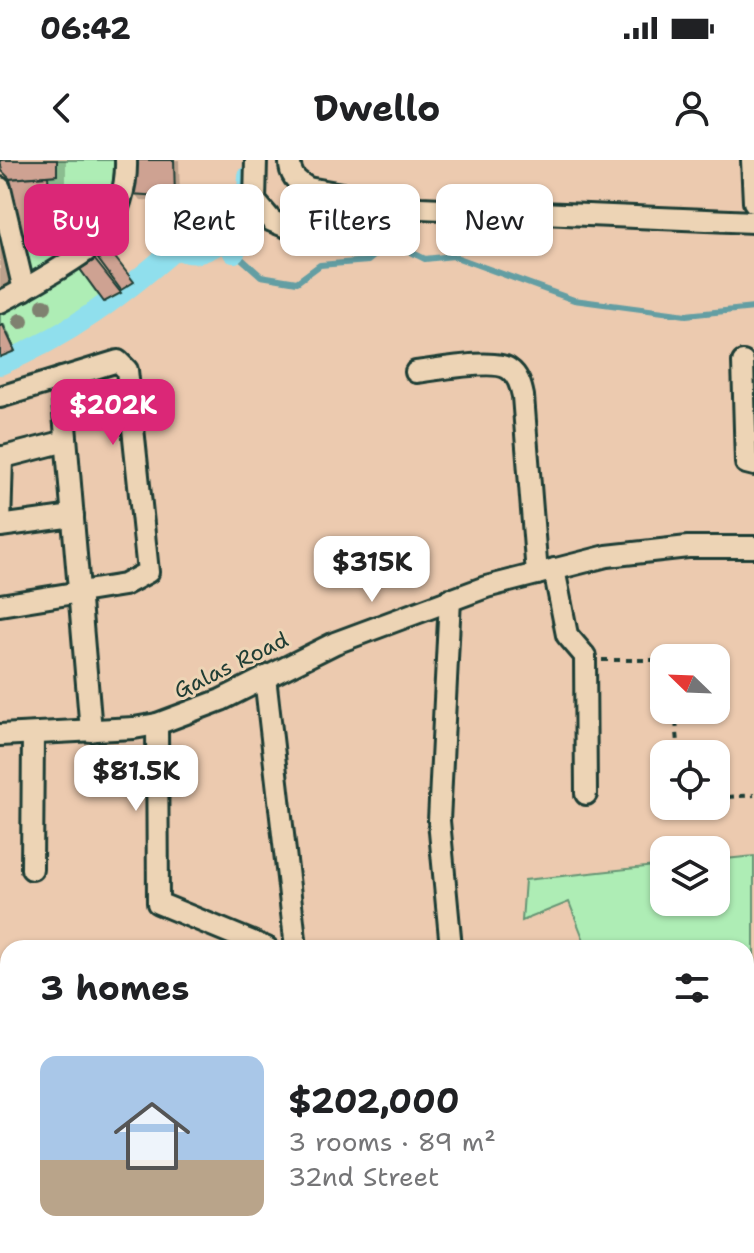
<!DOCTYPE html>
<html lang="en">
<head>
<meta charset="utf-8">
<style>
	body { margin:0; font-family:"Shantell Sans",sans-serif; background:#f6f6f6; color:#202124; height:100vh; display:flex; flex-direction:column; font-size:30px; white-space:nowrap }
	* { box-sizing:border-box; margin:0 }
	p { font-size:26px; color:#757577 }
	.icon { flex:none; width:44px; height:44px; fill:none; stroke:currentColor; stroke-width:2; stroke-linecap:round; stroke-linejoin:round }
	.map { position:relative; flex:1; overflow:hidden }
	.drawer { position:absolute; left:0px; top:780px; width:754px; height:314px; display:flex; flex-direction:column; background:#fff; border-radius:24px 24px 0 0; box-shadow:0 2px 6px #0004 }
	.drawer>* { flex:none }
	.guide { position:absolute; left:24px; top:24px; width:706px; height:72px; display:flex; gap:16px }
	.needle { width:52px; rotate:293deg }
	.controls { position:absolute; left:650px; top:484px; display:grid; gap:16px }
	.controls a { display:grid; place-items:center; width:80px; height:80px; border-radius:16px; background:#fff; box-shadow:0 2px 6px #0004; font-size:40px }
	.price { position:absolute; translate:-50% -68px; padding:0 18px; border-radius:16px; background:#fff; color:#222; font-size:26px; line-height:52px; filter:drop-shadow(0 2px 4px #0008) }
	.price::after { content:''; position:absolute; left:50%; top:48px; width:24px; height:18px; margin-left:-12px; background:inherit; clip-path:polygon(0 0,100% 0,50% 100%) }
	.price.active { background:#db2777; color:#fff }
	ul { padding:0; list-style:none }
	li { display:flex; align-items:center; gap:24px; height:200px; padding:0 40px }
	li span { display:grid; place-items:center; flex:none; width:224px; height:160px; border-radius:16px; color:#555 }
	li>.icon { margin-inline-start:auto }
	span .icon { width:96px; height:96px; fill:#fffc; stroke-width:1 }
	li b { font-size:34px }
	h2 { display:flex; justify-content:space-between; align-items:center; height:96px; padding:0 40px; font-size:34px }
	.tag { padding:0 28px; border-radius:16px; background:#fff; box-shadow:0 2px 6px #0004; font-size:28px; line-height:72px }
	.tag.active { background:#db2777; color:#fff }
	.status { display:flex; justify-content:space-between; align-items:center; height:56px; padding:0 40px; background:#fff; direction:ltr }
	.status svg { height:22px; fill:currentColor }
	header { display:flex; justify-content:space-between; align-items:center; height:104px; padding:0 40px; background:#fff; font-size:36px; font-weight:700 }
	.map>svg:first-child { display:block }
	.green { fill:#aeedb5; stroke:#669574; stroke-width:2 }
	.shadow { fill:#0003 }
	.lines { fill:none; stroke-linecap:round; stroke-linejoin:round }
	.stream { stroke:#639ea3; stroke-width:6 }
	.canal { stroke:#90dfed; stroke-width:22 }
	.building { fill:#cea292; stroke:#1f3d34; stroke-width:2 }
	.minor-casing { stroke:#1f3d34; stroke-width:26 }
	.path { stroke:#1f3d34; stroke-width:4; stroke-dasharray:6 6; stroke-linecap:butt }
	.minor { stroke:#edd4b5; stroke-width:20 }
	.tree { fill:#7f816f }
	.labels { text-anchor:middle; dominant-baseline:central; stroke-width:6; stroke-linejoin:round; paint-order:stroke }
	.street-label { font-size:22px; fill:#1f3d34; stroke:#edd4b5 }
</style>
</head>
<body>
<div class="status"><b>06:42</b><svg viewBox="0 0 49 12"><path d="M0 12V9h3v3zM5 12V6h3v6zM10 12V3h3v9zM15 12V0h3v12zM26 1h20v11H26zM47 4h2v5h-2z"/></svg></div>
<header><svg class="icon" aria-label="back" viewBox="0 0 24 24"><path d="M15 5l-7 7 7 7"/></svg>Dwello<svg class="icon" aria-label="person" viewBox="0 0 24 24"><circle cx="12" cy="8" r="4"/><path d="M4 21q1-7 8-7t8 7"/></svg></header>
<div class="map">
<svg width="754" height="1093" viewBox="0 0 754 1093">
	<rect width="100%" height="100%" fill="#eccaaf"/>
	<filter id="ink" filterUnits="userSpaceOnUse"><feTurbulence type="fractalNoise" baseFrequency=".0125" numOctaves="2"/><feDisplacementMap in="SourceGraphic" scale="16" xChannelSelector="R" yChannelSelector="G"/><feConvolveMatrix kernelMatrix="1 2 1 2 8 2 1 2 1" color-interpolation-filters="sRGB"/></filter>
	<g filter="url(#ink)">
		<g class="green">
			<path d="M57,0h57c1,72 -34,83 -86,119l-18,-100 46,-4z"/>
			<path d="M74,106l6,3 30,42 -92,43 -14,-29 -4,1v-16z"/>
			<path d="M754,696v125l-8,3v-36h-159l-18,-46 -47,19 3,-41 139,-15v37h52v-42z"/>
			<path d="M754,963v130h-273l-1,-7h266v-121z"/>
		</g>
		<g class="shadow">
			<path d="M2,0h64v24l-9,1 5,54 -30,5 -10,-10 -10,-56z"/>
			<path d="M136,0h43l1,42 -40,-2 -6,-7z"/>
			<path d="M0,70l13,50 -6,8 -7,3z"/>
			<path d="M116,100l22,29 -9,6 -6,-7z"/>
			<path d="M101,109l25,31 -14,8 -30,-38z"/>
			<path d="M3,167l6,7 11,24 -20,7v-37z"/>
		</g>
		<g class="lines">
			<path class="stream" d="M234,92l27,24 36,6 23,-17 48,-4 23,-19 34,17 28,-3 121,44 112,15 68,-7"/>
			<g class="canal">
				<path d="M234,92l11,-23 4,-53"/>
				<path d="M0,204c67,-27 122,-69 176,-116 22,10 30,2 51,-9l7,13"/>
			</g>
		</g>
		<g class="building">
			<path d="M0,0h57v15l-47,4 -8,-8z"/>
			<path d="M133,0h41l1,37 -44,-3z"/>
			<path d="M48,16l4,54 -32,5 -10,-56z"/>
			<path d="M110,91l24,31 -13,8 -23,-31z"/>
			<path d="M95,100l26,33 -17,9 -24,-33z"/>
			<path d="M3,165l12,26 -15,6v-31z"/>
		</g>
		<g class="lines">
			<g class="minor-casing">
				<g id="minor">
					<path d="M256,0l-1,41 17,20 27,11"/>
					<path d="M290,0c-1,15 6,21 18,28l112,20 334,14"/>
					<path d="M752,0l2,42"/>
					<path d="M0,28l24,102"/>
					<path d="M0,142c20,-10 90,-49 102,-65 16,-21 25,-50 24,-77"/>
					<path d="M743,202l3,101 8,2"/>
					<path d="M416,212c19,-2 78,-14 93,-3 9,6 12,17 14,27l14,178"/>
					<path d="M61,218l30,353"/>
					<path d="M0,237l118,-36 9,9 21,202 -24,13 -124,20"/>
					<path d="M0,298l66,-17"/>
					<path d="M0,366l73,-10"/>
					<path d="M0,366l2,-69"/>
					<path d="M554,409l13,66 18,21 1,138"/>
					<path d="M450,439l-11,222 12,127"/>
					<path d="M265,517l31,271"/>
					<path d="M157,564l1,179 109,45"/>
					<path d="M0,575l134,-7 23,-4 64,-24 114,-57 151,-56 121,-31 81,-9h66"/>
					<path d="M32,709l1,-135"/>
					<path d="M746,864l8,-4"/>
					<path d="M0,992l8,5"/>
					<path d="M142,1086l10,7"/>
					<path d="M343,1093v-7"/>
				</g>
			</g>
			<g class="path">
				<path d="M602,500h62"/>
				<path d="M675,550l4,44"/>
				<path d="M716,638l38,-3"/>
			</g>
			<use href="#minor" class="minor"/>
		</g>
		<g class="tree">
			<circle cx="65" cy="55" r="8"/>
			<circle cx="88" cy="62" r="8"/>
			<circle cx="72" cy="80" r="8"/>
			<circle cx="35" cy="85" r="8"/>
			<circle cx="44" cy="146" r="8"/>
			<circle cx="21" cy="161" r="8"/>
		</g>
	</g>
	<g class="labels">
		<g class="street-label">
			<text transform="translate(231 505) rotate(-26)">Galas Road</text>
		</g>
	</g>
</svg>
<div class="controls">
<a><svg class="needle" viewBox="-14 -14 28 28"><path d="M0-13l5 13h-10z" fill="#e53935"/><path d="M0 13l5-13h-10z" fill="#757577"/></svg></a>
<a><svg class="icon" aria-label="locate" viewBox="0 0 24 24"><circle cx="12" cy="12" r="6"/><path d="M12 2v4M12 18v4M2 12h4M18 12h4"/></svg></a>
<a><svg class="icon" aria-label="layers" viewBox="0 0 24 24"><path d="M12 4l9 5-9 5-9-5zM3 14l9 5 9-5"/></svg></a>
</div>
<b class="price active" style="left:113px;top:287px">$202K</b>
<b class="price" style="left:372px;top:444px">$315K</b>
<b class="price" style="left:136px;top:653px">$81.5K</b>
<div class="guide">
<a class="tag active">Buy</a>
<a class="tag">Rent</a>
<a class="tag">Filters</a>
<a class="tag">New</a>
</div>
<section class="drawer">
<h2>3 homes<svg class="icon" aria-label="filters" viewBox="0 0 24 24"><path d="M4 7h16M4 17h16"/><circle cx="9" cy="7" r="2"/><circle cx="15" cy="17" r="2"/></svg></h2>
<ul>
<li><span style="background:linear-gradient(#a9c7e8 65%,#b9a48a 0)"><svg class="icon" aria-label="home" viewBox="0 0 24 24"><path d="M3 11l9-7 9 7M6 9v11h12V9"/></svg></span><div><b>$202,000</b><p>3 rooms · 89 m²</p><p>32nd Street</p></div></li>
</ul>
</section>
</div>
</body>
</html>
